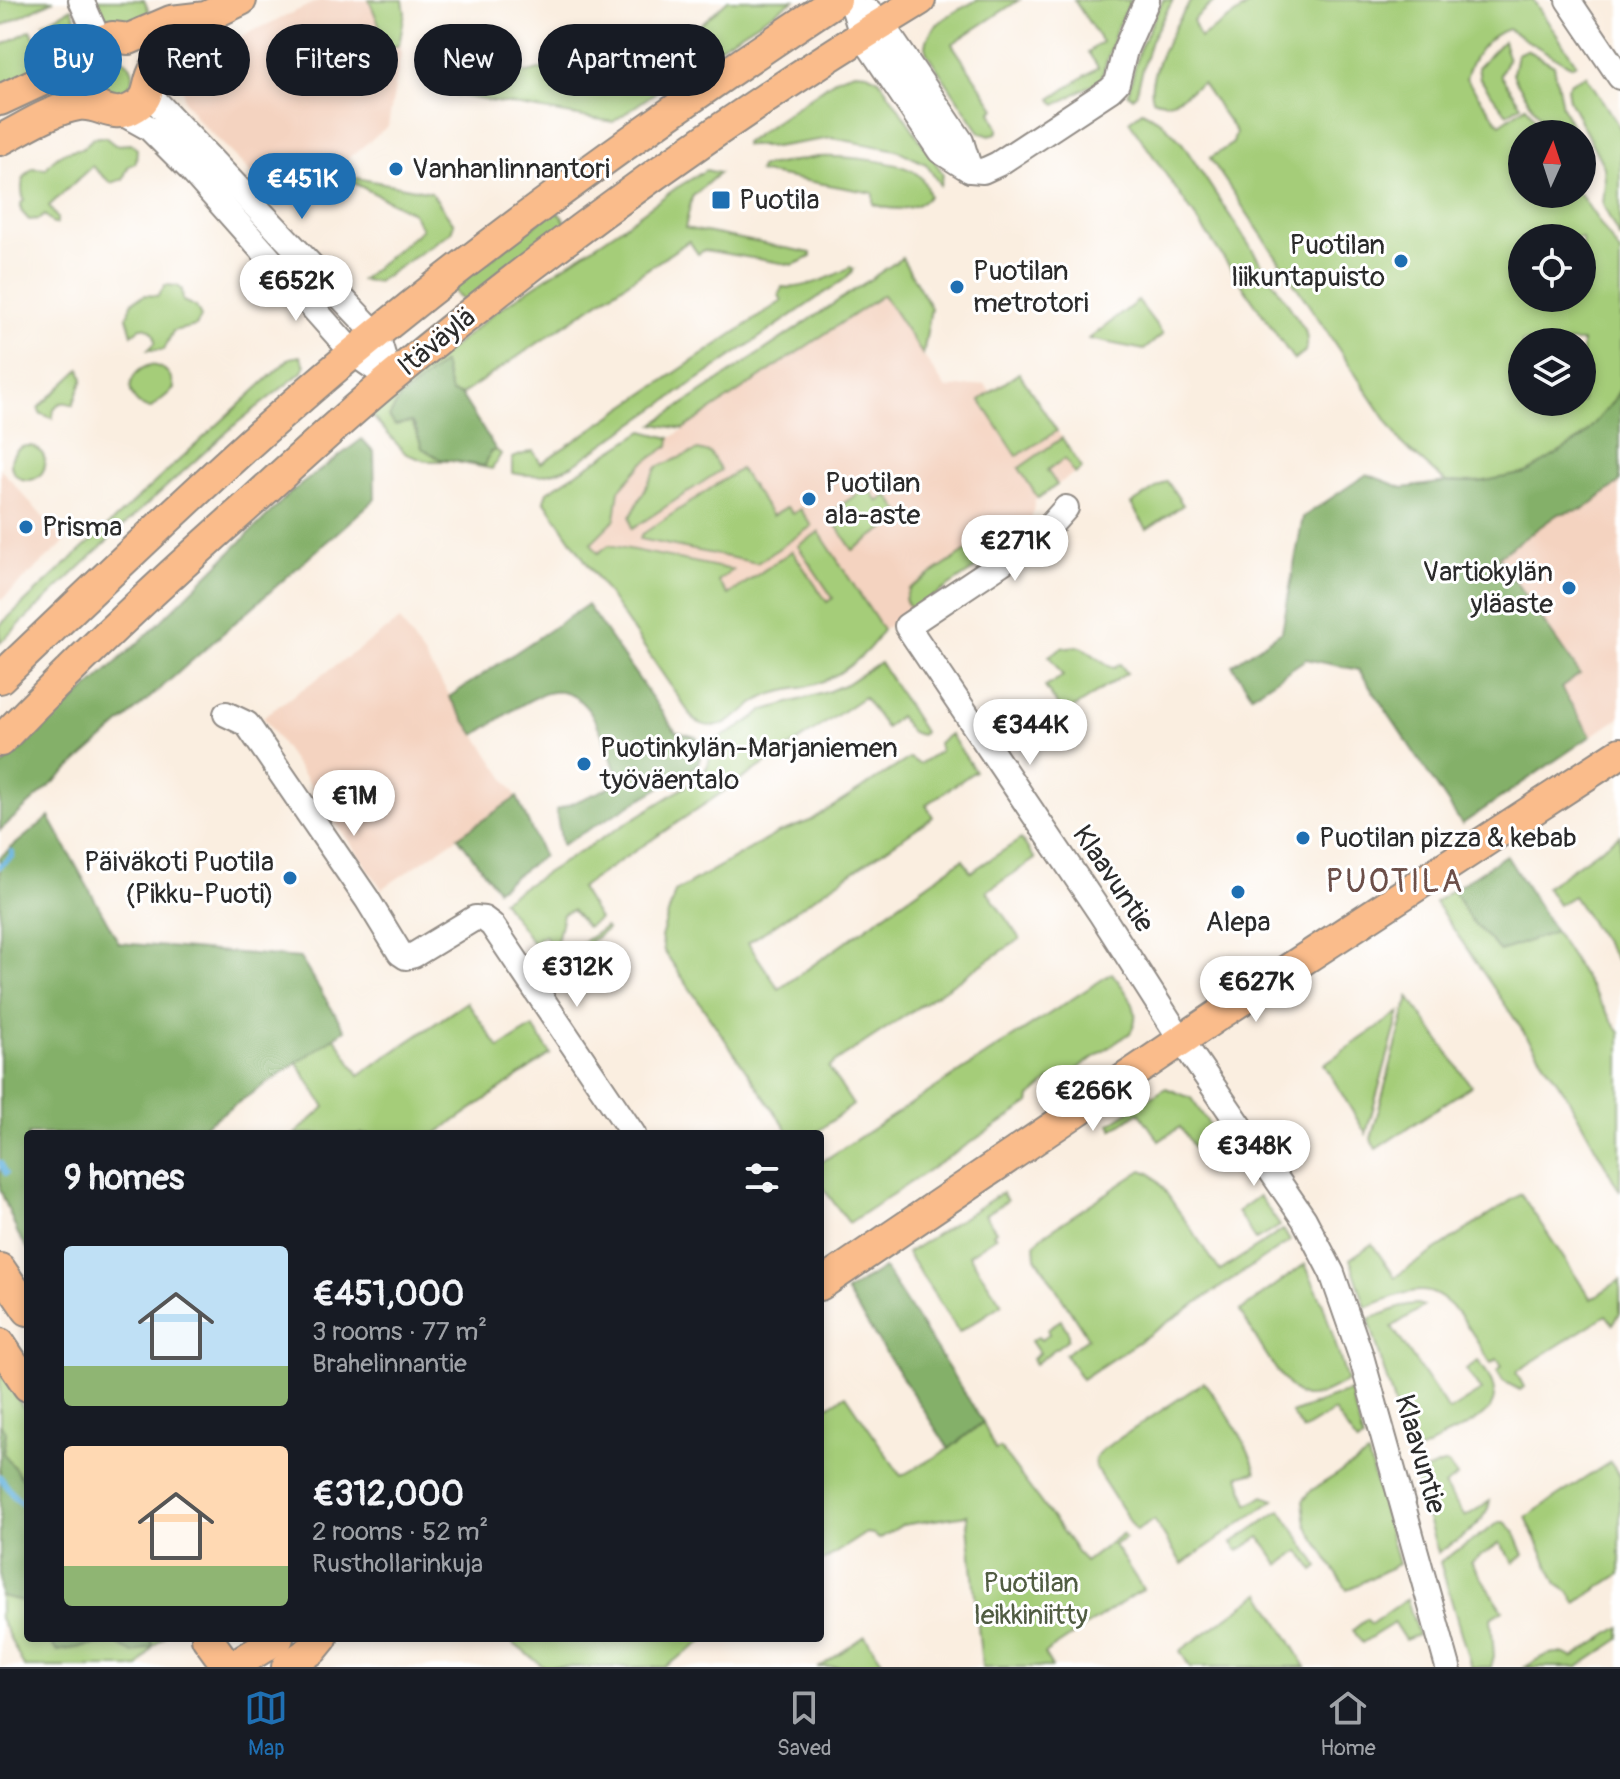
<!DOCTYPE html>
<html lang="en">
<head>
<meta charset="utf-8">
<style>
	body { margin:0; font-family:Pangolin,sans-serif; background:#242831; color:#f1f3f6; height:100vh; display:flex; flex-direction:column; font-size:30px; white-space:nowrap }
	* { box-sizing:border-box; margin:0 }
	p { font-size:26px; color:#9ea1a6 }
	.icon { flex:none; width:44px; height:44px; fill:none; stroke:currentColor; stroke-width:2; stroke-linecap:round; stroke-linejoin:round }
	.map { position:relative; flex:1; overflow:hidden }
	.drawer { position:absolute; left:24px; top:1130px; width:800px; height:512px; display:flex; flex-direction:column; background:#171b24; border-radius:8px; box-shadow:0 4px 12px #0003 }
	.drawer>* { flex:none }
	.top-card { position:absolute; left:24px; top:24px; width:800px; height:72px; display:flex; gap:16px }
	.needle { width:52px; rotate:3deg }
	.buttons { position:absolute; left:1508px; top:120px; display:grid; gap:16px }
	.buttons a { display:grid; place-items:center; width:88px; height:88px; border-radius:50%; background:#171b24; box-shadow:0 4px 12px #0003; font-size:40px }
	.price { position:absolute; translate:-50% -68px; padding:0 18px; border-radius:28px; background:#fff; color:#222; font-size:26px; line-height:52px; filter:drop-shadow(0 2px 4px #0008) }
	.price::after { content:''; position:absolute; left:50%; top:48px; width:24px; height:18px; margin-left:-12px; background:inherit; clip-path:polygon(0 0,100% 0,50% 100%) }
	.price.selected { background:#1f6fb2; color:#fff }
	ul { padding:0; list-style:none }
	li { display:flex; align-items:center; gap:24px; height:200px; padding:0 40px }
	li span { display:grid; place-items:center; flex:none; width:224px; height:160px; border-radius:8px; color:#555 }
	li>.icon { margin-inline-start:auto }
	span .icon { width:96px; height:96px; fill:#fffc; stroke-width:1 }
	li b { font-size:34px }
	h2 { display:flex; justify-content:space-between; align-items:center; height:96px; padding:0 40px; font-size:34px }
	.pill { padding:0 28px; border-radius:36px; background:#171b24; box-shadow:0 4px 12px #0003; font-size:28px; line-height:72px }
	.pill.selected { background:#1f6fb2; color:#fff }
	.tab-bar { display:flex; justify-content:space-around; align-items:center; height:112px; border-top:2px solid #363941; background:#171b24; font-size:22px; color:#9ea1a6 }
	.tab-bar a { display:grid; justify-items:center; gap:4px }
	.tab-bar .selected { color:#1f6fb2 }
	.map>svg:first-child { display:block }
	.built { fill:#f4d3c0 }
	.green { fill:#a5cd79; stroke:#687c52; stroke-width:2; fill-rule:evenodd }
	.forest { fill:#84b069; stroke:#586e4a; stroke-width:2 }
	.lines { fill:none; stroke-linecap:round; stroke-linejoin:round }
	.stream { stroke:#63b2de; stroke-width:6 }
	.minor-casing { stroke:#928c86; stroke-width:28 }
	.major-casing { stroke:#928c86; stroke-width:34 }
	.minor { stroke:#fff; stroke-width:24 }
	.major { stroke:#fabc8b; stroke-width:30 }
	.poi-dot { fill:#1f6fb2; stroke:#fff; stroke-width:3 }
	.labels { text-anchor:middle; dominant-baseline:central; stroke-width:6; stroke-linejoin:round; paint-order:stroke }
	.poi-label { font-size:28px; fill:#2b2b2b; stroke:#fff; text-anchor:start }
	.street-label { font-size:28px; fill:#2b2b2b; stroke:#fff }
	.park-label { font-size:28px; fill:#505c42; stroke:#fff }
	.quarter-label { font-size:32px; letter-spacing:2px; fill:#6c4f49; stroke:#fff }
</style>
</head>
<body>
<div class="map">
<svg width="1620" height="1667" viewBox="0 0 1620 1667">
	<rect width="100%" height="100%" fill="#fff"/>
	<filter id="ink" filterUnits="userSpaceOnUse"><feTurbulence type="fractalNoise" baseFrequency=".0125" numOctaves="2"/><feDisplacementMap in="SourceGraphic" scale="16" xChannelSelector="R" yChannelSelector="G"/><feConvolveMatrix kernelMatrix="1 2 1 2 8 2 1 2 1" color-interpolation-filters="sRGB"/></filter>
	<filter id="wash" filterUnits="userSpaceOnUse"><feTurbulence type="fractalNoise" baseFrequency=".006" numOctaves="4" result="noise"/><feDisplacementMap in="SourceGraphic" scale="32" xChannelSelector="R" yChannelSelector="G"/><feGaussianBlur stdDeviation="1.8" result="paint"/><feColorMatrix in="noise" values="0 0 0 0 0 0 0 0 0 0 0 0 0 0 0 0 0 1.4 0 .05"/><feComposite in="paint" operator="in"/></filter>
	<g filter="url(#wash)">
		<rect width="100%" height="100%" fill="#faeee0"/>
		<g class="built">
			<path d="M320,0h83l2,13 -6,32 2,8 -13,73 -90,73 -9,2 -14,-4 -78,-78 -13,-19 -2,-17 3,-7 29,-27z"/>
			<path d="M883,295l63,94 38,-5 6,7 29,-18 63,95 -47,32 -6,32 -146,98 -19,-31 -164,102 -133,-193z"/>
			<path d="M0,468l65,74 -65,59z"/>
			<path d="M1620,482v236l-29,18 -31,-48 20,-15 -82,-116 60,-43 26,-5z"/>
			<path d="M400,620l117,177 -135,92 -119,-172z"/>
		</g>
		<g class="green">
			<path d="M0,0h54l-54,27z"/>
			<path d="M96,0h48l10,22 -42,2 -14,-16z"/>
			<path d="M369,0h34l2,13 -6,32 -10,3z"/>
			<path d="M728,0h66l-67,42 -114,80 -164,-28 -6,-3 1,-11 48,-11 36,4 172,-48z"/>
			<path d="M977,0h42l-67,44 43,64 -4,4 7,16v4l-8,4 -9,-3 -4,-5 -51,-76c-2,-29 30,-40 51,-52z"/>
			<path d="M1074,0h57l-14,28 -16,51 -45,26 -5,-6 47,-32 -10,-15 14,-10z"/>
			<path d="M1163,0h10l-22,40 -15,54 -4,3 -4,-3 11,-44z"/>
			<path d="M1191,0h25l-23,20 7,18 57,-38h276l43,63 -5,3 -8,-4 -55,-33c-21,7 -37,28 -42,50l34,45 26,-18 19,28h-23v60h32v2l26,-2 40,59v136c-19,36 -55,66 -92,83 -24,11 -57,10 -82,10l-43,-37 -193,-287 23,-15 3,-11 -34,-49c-16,9 -29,26 -49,16 -9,-23 25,-78 38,-99zM1522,238h60v60h-60zM1522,342h60v60h-60z"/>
			<path d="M72,8l11,29 -20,28 -19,-42z"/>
			<path d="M31,30l13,28 -1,7 -43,23v-42z"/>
			<path d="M1503,41l5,17 -8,17 21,30 -14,9 -27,-35 -2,-12z"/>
			<path d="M1526,50l28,15 8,42 14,27h-25l-35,-53 -3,-8 4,-19z"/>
			<circle cx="116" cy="75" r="17"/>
			<path d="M855,72l12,1 12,6 64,95 -3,11 -14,-21 -29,-14 -65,-12 -58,9 -29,-2v-2l94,-66z"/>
			<path d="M1586,75l34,53v111l-17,-34 2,-23 -1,-15 -35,-67 -2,-12 4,-6z"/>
			<path d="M1142,111l19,10 21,22 123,187c4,15 4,22 -11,30l-165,-239z"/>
			<path d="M99,137h6l10,8 16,-1 6,5 -1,13 -8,5 -5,12 -12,4 -19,-17 -43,40 8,12v6h-4l-8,-9 -6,4 -10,1 -8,-9v-8l3,-2c-4,-15 -3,-23 9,-33l13,1c9,-14 20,-20 36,-20l11,-11z"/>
			<path d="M817,157c23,-1 83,3 100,17 7,5 10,14 12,22 -15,16 -37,15 -56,8v-11l-115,-21 2,-5z"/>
			<path d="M706,170l13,3 -27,24 -7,31 126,25v4l-18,8 -89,-15 -6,4 -9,-13 -228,154 -10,-2 -8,-29 -48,61 15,-3c6,6 5,11 9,17 18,27 50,21 77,11l5,4 -9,15 -41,-8h-25l-20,-7 -35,-39 124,-103 123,-82 58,-42z"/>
			<path d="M356,178l75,14 23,32 -3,8 -74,50 -16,-2 61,-51 -9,-16 -61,-31z"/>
			<path d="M555,209l13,15 -103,78 -13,-13z"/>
			<path d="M902,258l29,50 -8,47 -40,-60 -200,134 -29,-5z"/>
			<path d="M850,267l4,2 -9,10 -272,186c-22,10 -37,13 -61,8v-15l21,-7 8,12 241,-162 -3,-6 3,-8c20,3 51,-10 68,-20z"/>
			<path d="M165,285l13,1 4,4 1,11 13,6 5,10 -5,9 -23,5 -9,19h-16l7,-7c1,-10 -5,-16 -14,-16l-9,7 -5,-17 6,-16 12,-6 13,1z"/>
			<path d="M1138,301l25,33 -19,16 -55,-11z"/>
			<path d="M300,356l5,9 -3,7 -65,51 -102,92 -135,128v-18l290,-267z"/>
			<path d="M151,365c14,2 21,9 23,24l-24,20c-26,-7 -26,-37 1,-44z"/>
			<path d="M80,369l3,10 -10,26c-12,-6 -21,0 -20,13l-12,-4 -3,-6z"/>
			<path d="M1019,373l38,58 -40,25 -37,-56z"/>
			<path d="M643,431l27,7 -1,8 -26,17 -24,27 -4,29 -24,24 7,10 11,-8 124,25 -15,11 10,14 64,-44 35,51 6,-4 -35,-52 21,-14 64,98c-17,27 -46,50 -78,57 -13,3 -30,4 -42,11 -24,12 -39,41 -69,22l-150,-220 3,-8z"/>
			<path d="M1062,438l20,30 -7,6 -10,-15 -18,11 10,15 -19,13 -19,-30z"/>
			<circle cx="28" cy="463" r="17"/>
			<path d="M698,450l12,3 11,17 -89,59 -2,-12 27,-50z"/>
			<path d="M740,469l32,47 15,-9 6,7 7,-5 12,17 -55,37 -117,-24 1,-4z"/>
			<path d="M1167,481l16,24 -36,24 -16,-25z"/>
			<path d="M866,488l4,1 8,13 10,-7 15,21 -50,34 -25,-36z"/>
			<path d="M1006,525l8,5 1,12 -104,69 -6,-12 4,-10z"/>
			<path d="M1077,646c18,5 21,18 37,22l6,-4 7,9 -63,41 -19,-27 18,-11 -14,-20 12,-8z"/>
			<path d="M880,662l44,70 -3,3 -10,-3 -12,-16 -13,12 -22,-31 -284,191 19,31 -12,8 -15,-17 -9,4 -8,37 -11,-16 -11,8 -31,-43 199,-123 7,-12 6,-24 3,-2 22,-11 26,-18 62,-18 19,-8z"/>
			<path d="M950,734l25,37 -49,34 7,12 -185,126 31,46 184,-130 8,13 50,-33 14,20 -48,32 33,48 -186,124 -5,5 24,37 -39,29h-24l-126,-183 -3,-14 14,-45 103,-59 32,-12 100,-63 9,6 21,-13 -2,-8z"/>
			<path d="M1620,835v131l-47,-70 -15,9 -12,-18z"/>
			<path d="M1453,890l16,28 31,32 55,-18 65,101v159l-54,-98 -131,-192z"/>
			<path d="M605,927l2,2 -17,13 15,22 -16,11 -16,-26z"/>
			<path d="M1112,973c13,18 33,37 18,60l-65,44 -15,3 -20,17 -1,7 -180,119 -29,-39v-21z"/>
			<path d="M1409,997l62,89 -95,63 -5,-10z"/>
			<path d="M467,1002l32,46 34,-21 18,27 -115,80h-141l30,-27 -28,-44 38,-26 24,38z"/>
			<path d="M1400,1012l-34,122 -42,-70z"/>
			<path d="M1166,1088l25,10 29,42 -21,15 -19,-28 -21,14 -20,-29 -26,17 -3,-5z"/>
			<path d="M1142,1170l8,3 8,8 62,90 63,-41 7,11 -208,138 -17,-25 23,-16 -52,-81 -1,-13 7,-8z"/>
			<path d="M1002,1193l5,8 -22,14 11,16 -3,3 3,3 -27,18 33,49 -43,28 -52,-79z"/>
			<path d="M1521,1194l70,105 29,-19v33l-7,11 -7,-9 -90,57 8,15 -4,3 -17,-9 -6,-10 5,-5 -5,-7 -6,4c-16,-23 -39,-74 -72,-72 -18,1 -37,10 -53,17l-16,-49 22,-15 23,33z"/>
			<path d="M1259,1196l21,30 -24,14 -19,-28z"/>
			<path d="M1305,1264l18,40 24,77c-12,6 -28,17 -42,16 -19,-2 -54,-69 -65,-86z"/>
			<path d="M1417,1304l7,2 -32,21 57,84 32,-20 -15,-22 12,-8c36,42 7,57 -32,75 -16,7 -20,19 -39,12l-38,-129 38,-14z"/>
			<path d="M1061,1320l7,12v7l-33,25 -3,-5 7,-6 -8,-12 7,-4 3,3 8,-6 -2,-5z"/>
			<path d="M0,1370l28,45v71l-25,-33 3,-20 -6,-9z"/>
			<path d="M1204,1382c21,29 42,55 52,90l-17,4 9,28 16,-8 10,4 -92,64 -28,-44 -18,11 -40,-62c-2,-9 -1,-13 6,-19z"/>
			<path d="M1350,1391l13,49 -6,3 -23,-32 -31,19 -12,-17z"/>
			<path d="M846,1395l55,81 48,-27 34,-27 12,28 5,-2 85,114 37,-28 3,4 -11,7 29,44 -99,65 8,13h-70l-15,-152 -65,10 -23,14 -6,-5 -7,-1 -46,30v-152z"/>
			<path d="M1368,1455l30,109 -51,26 -41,-65 -3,-24 9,-11z"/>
			<path d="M1610,1462l10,14v98l-44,29 -7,-11 -12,-8 -31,-67z"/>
			<path d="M1443,1464h5l9,13 -13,9 21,31 25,-16c-4,25 -33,39 -52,52l-23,-78z"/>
			<path d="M1281,1510l38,57 -5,4 -14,-20 -21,14 -19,-28 -22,14 -6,-8z"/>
			<path d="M1500,1522h5l9,9 10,24 -10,8 -14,-20 -29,19 32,48 -12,8 3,38 -3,11h-20l-31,-105z"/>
			<path d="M1261,1593l45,74h-116l-10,-16z"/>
			<path d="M0,1596l28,6v36h21l8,13 57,-9 39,4 -3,-8h13l-10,8 -14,21h-115l-24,-49z"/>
			<path d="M1407,1599l11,36 -13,5 -11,-17 -32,20 -9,-13 14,-11 4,5z"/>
			<path d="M1620,1627v12l-42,28h-53c16,-9 31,-21 48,-9z"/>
			<path d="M865,1636l21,31h-66z"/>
			<path d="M506,1638h202l-43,29h-121z"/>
		</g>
		<g class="forest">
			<path d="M443,363l8,30 10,2 35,55 -6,2 -5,14 -45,-7 -18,-11 -7,-22 -4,-4 -16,3 -6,-8 11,-19z"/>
			<path d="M1620,389v93l-36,27 -26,5 -60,43 82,117 -19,14 30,48 -129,88 -103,-154 -53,-11 -54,36 -20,-30 50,-34 21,-114 64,-43 36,14 43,-6h33l47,-9 55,-34 32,-37z"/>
			<path d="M362,439l12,13 1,47 -375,331v-62l150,-136 141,-140z"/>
			<path d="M587,605l89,127 20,5 5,7 -1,15 -5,8 -133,78 -6,-35 64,-27c-13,-34 -30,-110 -81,-87 -22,9 -43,26 -64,39l-26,-38z"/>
			<path d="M517,797l26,59 -46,33 -39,-52z"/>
			<path d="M49,817l70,126 181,15 45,72 -153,104h-164v115l-10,-15 -18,-45v-332z"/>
			<path d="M1506,855l49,77 -55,19 -31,-33 -16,-28z"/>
			<path d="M884,1268l99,154 -34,27 -103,-157z"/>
			<path d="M0,1424l6,8 -3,21 25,33v116l-28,-6z"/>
			<path d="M49,1638h101l3,8 -20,7 -19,-11 -58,9z"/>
		</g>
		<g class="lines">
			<g class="stream">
				<path d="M0,866l12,-10v-4"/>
				<path d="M0,1163l6,10"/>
				<path d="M0,1477l15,20 13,12"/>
			</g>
		</g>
	</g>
	<g filter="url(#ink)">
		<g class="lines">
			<g class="minor-casing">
				<g id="minor">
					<path d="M81,0l18,41"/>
					<path d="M851,0l11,35 78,116 30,19 13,1 15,-7 112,-74 7,-7 8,-33 22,-50"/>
					<path d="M1568,0l52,77"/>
					<path d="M869,11l12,12 80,118 9,29"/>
					<path d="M148,93l229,242 13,44"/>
					<path d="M122,113l27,15 41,41 163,184 37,26"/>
					<path d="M1066,508l-26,29 -133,89 194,288 81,127 122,178 28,54 29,83 87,311"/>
					<path d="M226,714l21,10 120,175 33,54 6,4 8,-2 61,-37 9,1 8,6 141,209"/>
				</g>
			</g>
			<g class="major-casing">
				<g id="major">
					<path d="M0,100l62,-29 15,-3 13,-21 9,-6 13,-4 17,2 42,-18 35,-4 35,-17"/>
					<path d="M0,140c24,-12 52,-31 79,-35 19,-3 32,14 52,4 22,-10 14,-24 24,-40 14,-21 36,-32 51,-52"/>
					<path d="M0,678c116,-110 230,-222 352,-324 154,-128 318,-244 484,-354"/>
					<path d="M0,741c81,-84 167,-164 254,-241 45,-41 89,-82 136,-121 166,-138 345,-267 530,-379"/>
					<path d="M0,1269l28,41"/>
					<path d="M820,1285l397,-269 403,-263"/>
					<path d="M0,1344l28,42"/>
					<path d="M207,1638l21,29"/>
					<path d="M232,1667l46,-29"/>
					<path d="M287,1667l26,-18 9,-11"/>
				</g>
			</g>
			<use href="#minor" class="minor"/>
			<use href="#major" class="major"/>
		</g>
	</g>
	<g class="poi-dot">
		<circle cx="396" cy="169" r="8"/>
		<rect x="711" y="190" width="20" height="20" rx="4"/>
		<circle cx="1401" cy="261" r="8"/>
		<circle cx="957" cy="287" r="8"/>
		<circle cx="809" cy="499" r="8"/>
		<circle cx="26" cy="527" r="8"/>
		<circle cx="1569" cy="588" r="8"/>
		<circle cx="584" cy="764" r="8"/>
		<circle cx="1303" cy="838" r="8"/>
		<circle cx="290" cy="878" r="8"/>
		<circle cx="1238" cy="892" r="8"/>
	</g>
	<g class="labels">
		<g class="poi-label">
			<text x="412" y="169">Vanhanlinnantori</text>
			<text x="739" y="200">Puotila</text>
			<text x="1385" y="245" text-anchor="end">Puotilan<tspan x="1385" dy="32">liikuntapuisto</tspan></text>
			<text x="973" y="271">Puotilan<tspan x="973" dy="32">metrotori</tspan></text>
			<text x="825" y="483">Puotilan<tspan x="825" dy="32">ala-aste</tspan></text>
			<text x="42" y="527">Prisma</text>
			<text x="1553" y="572" text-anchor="end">Vartiokylän<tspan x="1553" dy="32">yläaste</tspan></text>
			<text x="600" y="748">Puotinkylän-Marjaniemen<tspan x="600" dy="32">työväentalo</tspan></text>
			<text x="1319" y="838">Puotilan pizza &amp; kebab</text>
			<text x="274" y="862" text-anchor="end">Päiväkoti Puotila<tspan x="274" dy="32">(Pikku-Puoti)</tspan></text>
			<text x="1238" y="922" text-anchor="middle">Alepa</text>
		</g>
		<g class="street-label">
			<text transform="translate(437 342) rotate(-39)">Itäväylä</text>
			<text transform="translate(1113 879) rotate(56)">Klaavuntie</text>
			<text transform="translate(1420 1454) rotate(74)">Klaavuntie</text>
		</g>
		<g class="park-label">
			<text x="1031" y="1583">Puotilan<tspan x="1031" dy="32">leikkiniitty</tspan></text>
		</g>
		<g class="quarter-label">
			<text x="1395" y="882">PUOTILA</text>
		</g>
	</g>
</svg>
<div class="buttons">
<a><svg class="needle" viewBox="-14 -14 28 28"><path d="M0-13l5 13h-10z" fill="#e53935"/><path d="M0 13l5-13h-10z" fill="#9ea1a6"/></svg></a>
<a><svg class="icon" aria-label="locate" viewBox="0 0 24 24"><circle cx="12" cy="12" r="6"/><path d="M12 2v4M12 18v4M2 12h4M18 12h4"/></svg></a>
<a><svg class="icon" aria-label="layers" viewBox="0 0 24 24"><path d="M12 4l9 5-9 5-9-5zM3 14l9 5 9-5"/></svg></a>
</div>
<b class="price selected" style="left:302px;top:221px">€451K</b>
<b class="price" style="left:296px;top:323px">€652K</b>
<b class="price" style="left:1015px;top:583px">€271K</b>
<b class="price" style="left:1030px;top:767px">€344K</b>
<b class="price" style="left:354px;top:838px">€1M</b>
<b class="price" style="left:577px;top:1009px">€312K</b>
<b class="price" style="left:1256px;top:1024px">€627K</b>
<b class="price" style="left:1093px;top:1133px">€266K</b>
<b class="price" style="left:1254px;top:1188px">€348K</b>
<div class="top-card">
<a class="pill selected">Buy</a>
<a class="pill">Rent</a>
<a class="pill">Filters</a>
<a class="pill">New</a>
<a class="pill">Apartment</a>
</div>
<section class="drawer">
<h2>9 homes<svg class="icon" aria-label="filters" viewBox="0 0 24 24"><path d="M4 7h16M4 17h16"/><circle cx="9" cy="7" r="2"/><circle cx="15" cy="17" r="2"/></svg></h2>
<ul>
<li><span style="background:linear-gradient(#bfe0f5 75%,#8fb573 0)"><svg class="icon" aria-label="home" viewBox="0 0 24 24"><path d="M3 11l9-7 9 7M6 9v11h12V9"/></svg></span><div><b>€451,000</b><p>3 rooms · 77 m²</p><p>Brahelinnantie</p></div></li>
<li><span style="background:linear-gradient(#ffd9b3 75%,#8fb573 0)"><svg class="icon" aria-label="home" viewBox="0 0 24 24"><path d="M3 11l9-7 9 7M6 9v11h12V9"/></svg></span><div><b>€312,000</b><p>2 rooms · 52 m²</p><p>Rusthollarinkuja</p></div></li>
</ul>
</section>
</div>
<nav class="tab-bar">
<a class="selected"><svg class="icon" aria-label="map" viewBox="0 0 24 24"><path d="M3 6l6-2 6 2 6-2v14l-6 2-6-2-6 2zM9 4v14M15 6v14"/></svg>Map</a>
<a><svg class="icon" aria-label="saved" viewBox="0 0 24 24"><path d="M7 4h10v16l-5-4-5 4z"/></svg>Saved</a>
<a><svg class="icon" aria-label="home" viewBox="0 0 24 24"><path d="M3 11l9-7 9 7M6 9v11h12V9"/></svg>Home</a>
</nav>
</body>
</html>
